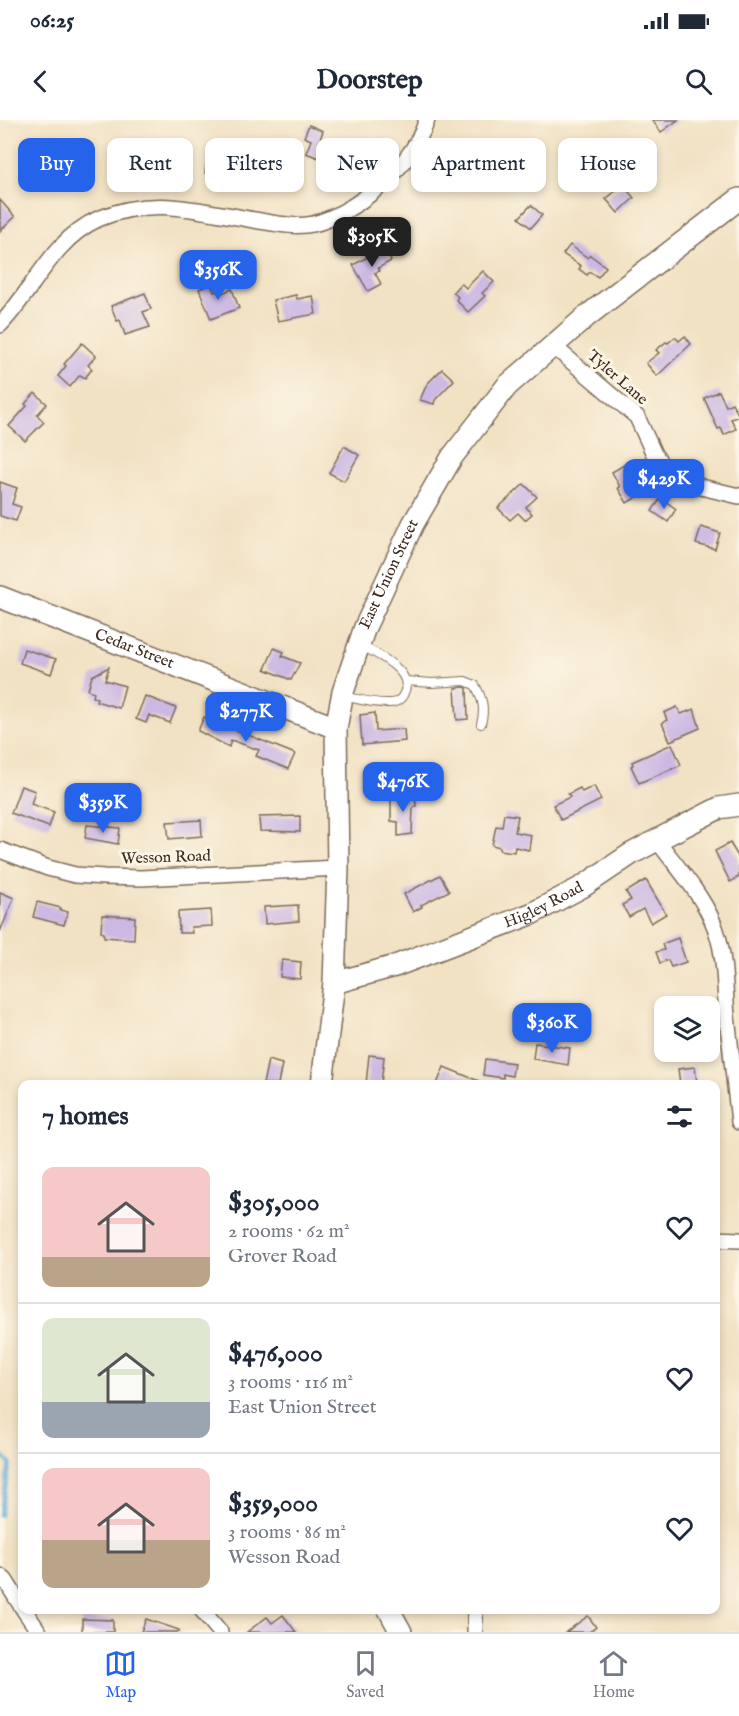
<!DOCTYPE html>
<html lang="en">
<head>
<meta charset="utf-8">
<style>
	body { margin:0; font-family:"IM FELL English",serif; background:#f2f2f3; color:#1f2937; height:100vh; display:flex; flex-direction:column; font-size:22px; white-space:nowrap }
	* { box-sizing:border-box; margin:0 }
	p { font-size:20px; color:#747a83 }
	.icon { flex:none; width:33px; height:33px; fill:none; stroke:currentColor; stroke-width:2; stroke-linecap:round; stroke-linejoin:round }
	.map { position:relative; flex:1; overflow:hidden }
	.sheet { position:absolute; left:18px; top:960px; width:702px; height:534px; display:flex; flex-direction:column; background:#fff; border-radius:12px; box-shadow:0 3px 9px #0003 }
	.sheet>* { flex:none }
	.guide { position:absolute; left:18px; top:18px; width:704px; height:54px; display:flex; gap:12px }
	.buttons { position:absolute; left:654px; top:876px; display:grid; gap:12px }
	.buttons a { display:grid; place-items:center; width:66px; height:66px; border-radius:12px; background:#fff; box-shadow:0 3px 9px #0003; font-size:30px }
	.price { position:absolute; translate:-50% -51px; padding:0 14px; border-radius:12px; background:#2563eb; color:#fff; font-size:20px; line-height:39px; filter:drop-shadow(0 2px 3px #0008) }
	.price::after { content:''; position:absolute; left:50%; top:36px; width:18px; height:14px; margin-left:-9px; background:inherit; clip-path:polygon(0 0,100% 0,50% 100%) }
	.price.active { background:#222; color:#fff }
	ul { padding:0; list-style:none }
	li { display:flex; align-items:center; gap:18px; height:150px; padding:0 24px }
	li+li { border-top:2px solid #e0e1e3 }
	li span { display:grid; place-items:center; flex:none; width:168px; height:120px; border-radius:12px; color:#555 }
	li>.icon { margin-inline-start:auto }
	span .icon { width:72px; height:72px; fill:#fffc; stroke-width:1 }
	li b { font-size:26px }
	h2 { display:flex; justify-content:space-between; align-items:center; height:72px; padding:0 24px; font-size:26px }
	.tag { padding:0 21px; border-radius:12px; background:#fff; box-shadow:0 3px 9px #0003; font-size:21px; line-height:54px }
	.tag.active { background:#2563eb; color:#fff }
	.status { display:flex; justify-content:space-between; align-items:center; height:42px; padding:0 30px; background:#fff; direction:ltr }
	.status svg { height:16px; fill:currentColor }
	header { display:flex; justify-content:space-between; align-items:center; height:78px; padding:0 24px; background:#fff; font-size:27px; font-weight:700 }
	.tab-bar { display:flex; justify-content:space-around; align-items:center; height:84px; border-top:2px solid #e0e1e3; background:#fff; font-size:16px; color:#747a83 }
	.tab-bar a { display:grid; justify-items:center; gap:3px }
	.tab-bar .active { color:#2563eb }
	.map>svg:first-child { display:block }
	.lines { fill:none; stroke-linecap:round; stroke-linejoin:round }
	.stream { stroke:#5faad8; stroke-width:4 }
	.building { fill:#ccb9e3 }
	.lane-casing { stroke:#7b6a58; stroke-width:10 }
	.street-casing { stroke:#7b6a58; stroke-width:18 }
	.secondary-casing { stroke:#7b6a58; stroke-width:24 }
	.lane { stroke:#fff; stroke-width:8 }
	.street { stroke:#fff; stroke-width:15 }
	.secondary { stroke:#fff; stroke-width:21 }
	.labels { text-anchor:middle; dominant-baseline:central; stroke-width:6; stroke-linejoin:round; paint-order:stroke }
	.street-label { font-size:16px; fill:#3b2a1e; stroke:#fcf5e5 }
</style>
</head>
<body>
<div class="status"><b>06:25</b><svg viewBox="0 0 49 12"><path d="M0 12V9h3v3zM5 12V6h3v6zM10 12V3h3v9zM15 12V0h3v12zM26 1h20v11H26zM47 4h2v5h-2z"/></svg></div>
<header><svg class="icon" aria-label="back" viewBox="0 0 24 24"><path d="M15 5l-7 7 7 7"/></svg>Doorstep<svg class="icon" aria-label="search" viewBox="0 0 24 24"><circle cx="10" cy="10" r="6"/><path d="M15 15l6 6"/></svg></header>
<div class="map">
<svg width="739" height="1512" viewBox="0 0 739 1512">
	<rect width="100%" height="100%" fill="#fcf5e5"/>
	<filter id="ink" filterUnits="userSpaceOnUse"><feTurbulence type="fractalNoise" baseFrequency=".0167" numOctaves="2"/><feDisplacementMap in="SourceGraphic" scale="12" xChannelSelector="R" yChannelSelector="G"/><feConvolveMatrix kernelMatrix="1 2 1 2 8 2 1 2 1" color-interpolation-filters="sRGB"/></filter>
	<filter id="wash" filterUnits="userSpaceOnUse"><feTurbulence type="fractalNoise" baseFrequency=".008" numOctaves="4" result="noise"/><feDisplacementMap in="SourceGraphic" scale="24" xChannelSelector="R" yChannelSelector="G"/><feGaussianBlur stdDeviation="1.35" result="paint"/><feColorMatrix in="noise" values="0 0 0 0 0 0 0 0 0 0 0 0 0 0 0 0 0 1.4 0 .05"/><feComposite in="paint" operator="in"/></filter>
	<g filter="url(#wash)">
		<rect width="100%" height="100%" fill="#f2e2c4"/>
		<g class="lines">
			<path class="stream" d="M0,1332l10,12 -10,51"/>
		</g>
		<g id="blocks">
			<g class="building">
				<path d="M652,0h26l-17,12z"/>
				<path d="M309,5l14,6 -4,11 6,2 -6,14 -13,-5 5,-13 -7,-3z"/>
				<path d="M52,20l13,23 -30,18 -14,-24z"/>
				<path d="M208,34l40,6 -2,15 -15,-2v4l-26,-4z"/>
				<path d="M623,65l11,13 -16,15 -12,-14z"/>
				<path d="M0,80l15,17 -15,14z"/>
				<path d="M531,85l11,10 -11,13 -12,-10z"/>
				<path d="M570,125l18,13 2,-3 16,12 -8,10 -8,-5 -3,3 -8,-6 2,-3 -18,-12z"/>
				<path d="M384,128l7,13 -13,7 2,3 -5,2 6,11 -13,7 -15,-26z"/>
				<path d="M483,151l11,11 -12,11 3,3 -17,16 -12,-12 2,-3 -5,-5 8,-9 5,5z"/>
				<path d="M211,164l3,8 6,-2 2,3 10,-4 7,19 -28,11 -12,-30z"/>
				<path d="M145,173l6,16 -8,3 7,15 -25,8 -5,-15 -3,1 -6,-15z"/>
				<path d="M296,175l1,4 16,-3 3,18 -38,7 -5,-21z"/>
				<path d="M685,216l6,8 -34,32 -11,-13 13,-10 -3,-3 10,-8 2,1 7,-6 4,4z"/>
				<path d="M82,223l14,13 -8,9 4,4 -7,9 -5,-3 -10,12 -12,-11 8,-10 -2,-2z"/>
				<path d="M442,249l12,11 -19,20 -1,4 -14,-4 7,-16z"/>
				<path d="M719,271l7,15 6,-3 7,13 -8,3 5,10 -12,6 -3,-7 -3,1 -14,-31z"/>
				<path d="M35,273l12,11 -10,11 7,7 -19,19 -16,-15 18,-20 -2,-2z"/>
				<path d="M344,326l15,9 -15,26 -15,-8z"/>
				<path d="M629,342l8,13 -4,3 9,16 -15,9 -9,-15 2,-1 -8,-15z"/>
				<path d="M0,362l17,6 -5,16 9,3 -5,14 -16,-5z"/>
				<path d="M524,364l13,13 -11,10 6,7 -7,6 -7,-7 -8,7 -12,-12z"/>
				<path d="M661,378l15,11 -8,13 -16,-11z"/>
				<path d="M701,407l19,6 -5,16 -19,-5z"/>
				<path d="M274,528l10,4 -2,4 18,7 -9,17 -26,-11z"/>
				<path d="M24,529l32,10 -5,15 -31,-11z"/>
				<path d="M109,547l-4,13 20,6 -6,22 -23,-7 1,-3 -4,-1 1,-5 -6,-2 4,-14z"/>
				<path d="M464,567l3,1 1,31 -11,1 -2,-32z"/>
				<path d="M145,576l31,12 -6,15 -21,-8 -3,8 -10,-4z"/>
				<path d="M677,587l4,7 13,-5 6,19 -30,13 -8,-18 5,-3 -3,-7z"/>
				<path d="M375,593l1,18 28,-2 1,12 -43,4 -2,-30z"/>
				<path d="M204,597l91,37 -7,15 -32,-13 3,-6 -28,-10 -2,7 -31,-16z"/>
				<path d="M672,624l9,21 -42,18 -8,-17 2,-1 -1,-3z"/>
				<path d="M21,666l14,5 -4,13 23,8 -5,15 -38,-14z"/>
				<path d="M594,666l7,14 -40,20 -8,-15 17,-8 -2,-3 12,-6 2,4z"/>
				<path d="M415,674l1,12 -3,1 -1,27 -14,2v-14l-7,-1v-23z"/>
				<path d="M504,694l14,2 -3,16 16,3 -2,15 -14,-3 -1,5 -14,-2v-3l-8,-2 4,-19 6,1z"/>
				<path d="M300,696v16l-40,-1 -1,-14z"/>
				<path d="M201,700l1,16 -33,3 -2,-17z"/>
				<path d="M87,705l33,3 -2,16 -33,-6z"/>
				<path d="M730,723l9,15v19l-9,5 -15,-31z"/>
				<path d="M440,755l9,16 -28,14 1,2 -9,5 -9,-18z"/>
				<path d="M646,760l20,34 -15,9 -8,-14 -14,8 -7,-12 9,-5 -5,-8z"/>
				<path d="M0,772l14,6 -14,34z"/>
				<path d="M37,782l24,6 -1,2 8,2 -4,13 -31,-8z"/>
				<path d="M298,785l1,16 -34,3 -1,-17z"/>
				<path d="M211,790l1,16 -21,1 1,6h-13l-1,-21z"/>
				<path d="M102,795l33,2 -1,22 -30,-2v-4l-3,-1z"/>
				<path d="M678,818l8,24 -15,5 -3,-7 -8,3 -4,-11 8,-2 -2,-6z"/>
				<path d="M282,840l19,2 -1,17 -20,-2z"/>
				<path d="M535,923l35,5 -2,17 -35,-6z"/>
				<path d="M369,935l15,2 -3,27h-15z"/>
				<path d="M485,939l29,4 -2,13 -9,-2v4l-20,-3z"/>
				<path d="M268,940l14,4 -4,20h-15z"/>
				<path d="M444,947l42,17h-49z"/>
				<path d="M695,947l2,17h-17l-2,-15z"/>
				<path d="M283,1495l13,17h-49l20,-15 5,6z"/>
				<path d="M588,1496l8,11 -7,5h-23z"/>
				<path d="M82,1499l31,1v12h-31z"/>
				<path d="M146,1499l33,11v2h-38z"/>
			</g>
		</g>
	</g>
	<g filter="url(#ink)">
		<use href="#blocks" fill-opacity="0" stroke="#7b6a58" stroke-width="1.5"/>
		<g class="lines">
			<g class="lane-casing">
				<g id="lane">
					<path d="M406,561l26,2 33,-2 10,4c8,14 10,24 6,39"/>
					<path d="M343,576c15,3 31,8 47,7 6,0 12,-4 14,-10 11,-22 -29,-40 -44,-48"/>
				</g>
			</g>
			<g class="street-casing">
				<g id="street">
					<path d="M0,205c33,-34 52,-85 98,-106 55,-24 101,-8 156,1 20,3 40,8 59,4 25,-6 48,-22 67,-38 22,-20 37,-38 47,-66"/>
					<path d="M552,225l85,72 17,37 8,11 9,8 30,14 38,9"/>
					<path d="M657,720c19,26 42,51 55,80 14,31 12,63 15,96 4,35 8,71 12,106"/>
					<path d="M0,730l48,18 27,7 29,2 37,1 197,-10"/>
					<path d="M716,1119l23,1"/>
					<path d="M0,1456l5,4 17,27"/>
					<path d="M24,1490l15,22"/>
					<path d="M202,1490l18,22"/>
					<path d="M475,1490v22"/>
				</g>
			</g>
			<g class="secondary-casing">
				<g id="secondary">
					<path id="s1" d="M0,477l336,131"/>
					<path id="s2" d="M334,863l61,-17 136,-52 51,-27 49,-33 26,-14 62,-32 20,-3"/>
					<path id="s3" d="M322,964l12,-101 4,-115 -2,-140 7,-36 22,-65 48,-103 39,-67 55,-71 80,-70 152,-117"/>
					<path d="M389,1490l12,22"/>
				</g>
			</g>
			<use href="#lane" class="lane"/>
			<use href="#street" class="street"/>
			<use href="#secondary" class="secondary"/>
		</g>
	</g>
	<g class="labels">
		<g class="street-label">
			<text transform="translate(617 258) rotate(41)">Tyler Lane</text>
			<text stroke="none"><textPath href="#s3" startOffset="520">East Union Street</textPath></text>
			<text stroke="none"><textPath href="#s1" startOffset="144">Cedar Street</textPath></text>
			<text transform="translate(166 738) rotate(-2)">Wesson Road</text>
			<text stroke="none"><textPath href="#s2" startOffset="224">Higley Road</textPath></text>
		</g>
	</g>
</svg>
<div class="buttons">
<a><svg class="icon" aria-label="layers" viewBox="0 0 24 24"><path d="M12 4l9 5-9 5-9-5zM3 14l9 5 9-5"/></svg></a>
</div>
<b class="price active" style="left:372px;top:148px">$305K</b>
<b class="price" style="left:218px;top:181px">$356K</b>
<b class="price" style="left:664px;top:390px">$429K</b>
<b class="price" style="left:246px;top:623px">$277K</b>
<b class="price" style="left:403px;top:693px">$476K</b>
<b class="price" style="left:103px;top:714px">$359K</b>
<b class="price" style="left:552px;top:934px">$360K</b>
<div class="guide">
<a class="tag active">Buy</a>
<a class="tag">Rent</a>
<a class="tag">Filters</a>
<a class="tag">New</a>
<a class="tag">Apartment</a>
<a class="tag">House</a>
</div>
<section class="sheet">
<h2>7 homes<svg class="icon" aria-label="filters" viewBox="0 0 24 24"><path d="M4 7h16M4 17h16"/><circle cx="9" cy="7" r="2"/><circle cx="15" cy="17" r="2"/></svg></h2>
<ul>
<li><span style="background:linear-gradient(#f6c9c9 75%,#b9a48a 0)"><svg class="icon" aria-label="home" viewBox="0 0 24 24"><path d="M3 11l9-7 9 7M6 9v11h12V9"/></svg></span><div><b>$305,000</b><p>2 rooms · 62 m²</p><p>Grover Road</p></div><svg class="icon" aria-label="heart" viewBox="0 0 24 24"><path d="M12 20l-8-8c-3-5 5-10 8-4 3-6 11-1 8 4z"/></svg></li>
<li><span style="background:linear-gradient(#dfe7d0 70%,#9aa5b1 0)"><svg class="icon" aria-label="home" viewBox="0 0 24 24"><path d="M3 11l9-7 9 7M6 9v11h12V9"/></svg></span><div><b>$476,000</b><p>3 rooms · 116 m²</p><p>East Union Street</p></div><svg class="icon" aria-label="heart" viewBox="0 0 24 24"><path d="M12 20l-8-8c-3-5 5-10 8-4 3-6 11-1 8 4z"/></svg></li>
<li><span style="background:linear-gradient(#f6c9c9 60%,#b9a48a 0)"><svg class="icon" aria-label="home" viewBox="0 0 24 24"><path d="M3 11l9-7 9 7M6 9v11h12V9"/></svg></span><div><b>$359,000</b><p>3 rooms · 86 m²</p><p>Wesson Road</p></div><svg class="icon" aria-label="heart" viewBox="0 0 24 24"><path d="M12 20l-8-8c-3-5 5-10 8-4 3-6 11-1 8 4z"/></svg></li>
</ul>
</section>
</div>
<nav class="tab-bar">
<a class="active"><svg class="icon" aria-label="map" viewBox="0 0 24 24"><path d="M3 6l6-2 6 2 6-2v14l-6 2-6-2-6 2zM9 4v14M15 6v14"/></svg>Map</a>
<a><svg class="icon" aria-label="saved" viewBox="0 0 24 24"><path d="M7 4h10v16l-5-4-5 4z"/></svg>Saved</a>
<a><svg class="icon" aria-label="home" viewBox="0 0 24 24"><path d="M3 11l9-7 9 7M6 9v11h12V9"/></svg>Home</a>
</nav>
</body>
</html>
